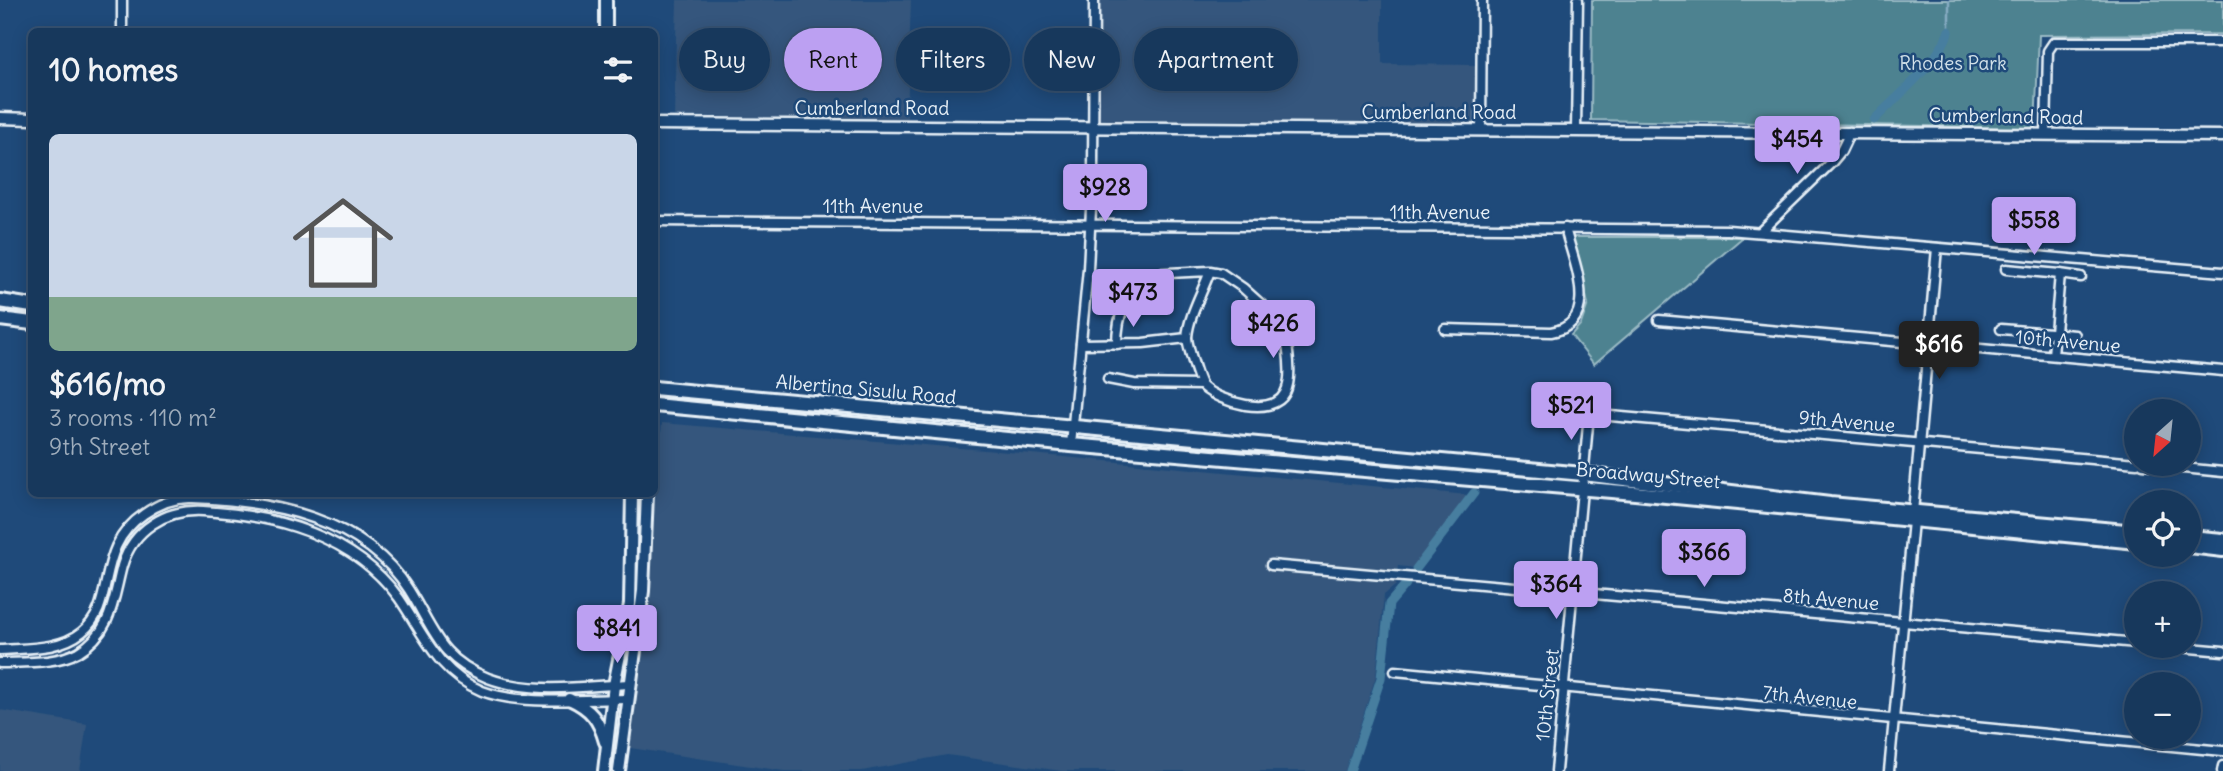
<!DOCTYPE html>
<html lang="en">
<head>
<meta charset="utf-8">
<style>
	body { margin:0; font-family:Delius,sans-serif; background:#203f62; color:#f1f3f6; height:100vh; display:flex; flex-direction:column; font-size:26px; white-space:nowrap }
	* { box-sizing:border-box; margin:0 }
	p { font-size:23px; color:#9eacbb }
	.icon { flex:none; width:38px; height:38px; fill:none; stroke:currentColor; stroke-width:2; stroke-linecap:round; stroke-linejoin:round }
	.map { position:relative; flex:1; overflow:hidden }
	.panel { position:absolute; left:28px; top:28px; width:630px; height:469px; display:flex; flex-direction:column; background:#17385c; border-radius:10px; box-shadow:0 4px 18px #0003,0 0 0 2px #365272 }
	.panel>* { flex:none }
	.banner { position:absolute; left:679px; top:28px; width:665px; height:63px; display:flex; gap:14px }
	.needle { width:46px; rotate:207deg }
	.fabs { position:absolute; left:2124px; top:399px; display:grid; gap:14px }
	.fabs a { display:grid; place-items:center; width:77px; height:77px; border-radius:50%; background:#17385c; box-shadow:0 4px 18px #0003,0 0 0 2px #365272; font-size:35px }
	.price { position:absolute; translate:-50% -60px; padding:0 16px; border-radius:7px; background:#bca0f2; color:#111; font-size:23px; line-height:46px; filter:drop-shadow(0 2px 4px #0008) }
	.price::after { content:''; position:absolute; left:50%; top:42px; width:21px; height:16px; margin-left:-10px; background:inherit; clip-path:polygon(0 0,100% 0,50% 100%) }
	.price.selected { background:#222; color:#fff }
	ul { padding:0; list-style:none }
	li { display:grid; align-content:center; gap:14px; height:371px; padding:0 21px }
	li+li { border-top:2px solid #365272 }
	li span { display:grid; place-items:center; height:217px; border-radius:10px; color:#555 }
	li>.icon { margin-inline-start:auto }
	span .icon { width:126px; height:126px; fill:#fffc; stroke-width:1 }
	li b { font-size:30px }
	h2 { display:flex; justify-content:space-between; align-items:center; height:84px; padding:0 21px; font-size:30px }
	.chip { padding:0 24px; border-radius:32px; background:#17385c; box-shadow:0 4px 18px #0003,0 0 0 2px #365272; font-size:24px; line-height:63px }
	.chip.selected { background:#bca0f2; color:#111 }
	.map>svg:first-child { display:block }
	.built { fill:#34577d }
	.green { fill:#4d8290; stroke:#9abac4; stroke-width:2 }
	.lines { fill:none; stroke-linecap:round; stroke-linejoin:round }
	.stream { stroke:#87acc3; stroke-width:2.5 }
	.canal { stroke:#467e9f; stroke-width:9 }
	.minor-casing { stroke:#e8f1f8; stroke-width:13 }
	.tertiary-casing { stroke:#e8f1f8; stroke-width:15 }
	.secondary-casing { stroke:#e8f1f8; stroke-width:16 }
	.primary-casing { stroke:#e8f1f8; stroke-width:18 }
	.minor { stroke:#1f4a7a; stroke-width:8 }
	.tertiary { stroke:#1f4a7a; stroke-width:10 }
	.secondary { stroke:#1f4a7a; stroke-width:10 }
	.primary { stroke:#1f4a7a; stroke-width:12 }
	.labels { text-anchor:middle; dominant-baseline:central; stroke-width:5; stroke-linejoin:round; paint-order:stroke }
	.park-label { font-size:19px; fill:#d1e0e8; stroke:#1f4a7a }
	.street-label { font-size:19px; fill:#e8f1f8; stroke:#1f4a7a }
</style>
</head>
<body>
<div class="map">
<svg width="2223" height="771" viewBox="0 0 2223 771">
	<rect width="100%" height="100%" fill="#1f4a7a"/>
	<filter id="ink" filterUnits="userSpaceOnUse"><feTurbulence type="fractalNoise" baseFrequency=".0143" numOctaves="2"/><feDisplacementMap in="SourceGraphic" scale="14" xChannelSelector="R" yChannelSelector="G"/><feConvolveMatrix kernelMatrix="1 2 1 2 8 2 1 2 1" color-interpolation-filters="sRGB"/></filter>
	<g filter="url(#ink)">
		<g class="built">
			<path d="M677,0h234l-4,120 -233,-4z"/>
			<path d="M1093,0h289v64l99,1 -7,62h-383z"/>
			<path d="M662,423l370,31 436,41 -54,73 -16,-2 -2,19 -12,10 -8,81 -31,95h-283l-115,-16 -85,16h-78l-154,-23z"/>
			<path d="M0,710l87,14 -7,47h-80z"/>
		</g>
		<g class="green">
			<path d="M1592,0h631v34l-184,1 -4,93 -444,-8z"/>
			<path d="M1572,237h171l-149,127 -23,-29 10,-11 7,-20z"/>
		</g>
		<g class="lines">
			<path class="stream" d="M1949,0v31"/>
			<g class="canal">
				<path d="M1874,120c24,-25 64,-56 75,-89"/>
				<path d="M1416,569l58,-76"/>
				<path d="M1350,771l31,-93 8,-74 17,-20"/>
			</g>
			<g class="minor-casing">
				<g id="minor">
					<path d="M122,0v32"/>
					<path d="M1481,129l1,-129"/>
					<path d="M1576,130l2,-130"/>
					<path d="M2046,134l2,-83 6,-9h169"/>
					<path d="M654,221l1074,9 495,42"/>
					<path d="M1761,231l70,-68 10,-12 9,-19"/>
					<path d="M2006,269l54,5"/>
					<path d="M1659,320l564,51"/>
					<path d="M1445,329l106,3c51,-9 22,-71 14,-104"/>
					<path d="M2001,329l74,6"/>
					<path d="M1081,344l62,-1 44,-5"/>
					<path d="M1117,344c0,-27 9,-52 30,-70l63,-3 11,2 22,15 40,36c4,18 11,53 2,69 -13,25 -65,9 -82,-6 -5,-5 -16,-44 -16,-50 2,-22 16,-46 23,-66"/>
					<path d="M2053,355l7,-81 21,3"/>
					<path d="M1108,379l26,5 67,1"/>
					<path d="M1554,411l583,52"/>
					<path d="M1071,445l17,-176 5,-99 1,-170"/>
					<path d="M2143,464l80,8"/>
					<path d="M1913,512l24,-264"/>
					<path d="M1271,565l866,78"/>
					<path d="M2168,646l55,5"/>
					<path d="M0,650c27,-2 60,0 82,-18 36,-29 11,-83 62,-118 14,-10 32,-17 49,-16 79,3 171,20 216,92 25,40 30,69 79,88 45,17 96,8 142,6"/>
					<path d="M0,663c25,-1 56,1 78,-11 34,-20 35,-52 44,-86 11,-37 44,-57 81,-55 73,4 151,25 196,87 25,36 39,75 83,93 39,15 104,8 147,8"/>
					<path d="M1395,671l828,80"/>
					<path d="M1556,771l33,-357"/>
					<path d="M1889,771l24,-250"/>
					<path d="M2222,771l1,-5"/>
				</g>
			</g>
			<g class="tertiary-casing">
				<g id="tertiary">
					<path d="M0,118l32,1"/>
					<path d="M654,124l1569,12"/>
				</g>
			</g>
			<g class="secondary-casing">
				<g id="secondary">
					<path d="M606,32v-32"/>
					<path d="M569,699c22,10 30,21 36,43"/>
					<path d="M604,771l10,-86 16,-81 2,-110"/>
					<path d="M619,771l24,-180 4,-97"/>
				</g>
			</g>
			<g class="primary-casing">
				<g id="primary">
					<path d="M0,301l32,5"/>
					<path d="M0,319l32,4"/>
					<path d="M654,388l929,86 247,30 307,28"/>
					<path d="M654,405l417,40 564,48 502,49"/>
					<path d="M2189,537l34,3"/>
					<path d="M2189,546l34,4"/>
				</g>
			</g>
			<use href="#minor" class="minor"/>
			<use href="#tertiary" class="tertiary"/>
			<use href="#secondary" class="secondary"/>
			<use href="#primary" class="primary"/>
		</g>
	</g>
	<g class="labels">
		<g class="park-label">
			<text x="1953" y="63">Rhodes Park</text>
		</g>
		<g class="street-label">
			<text x="872" y="108">Cumberland Road</text>
			<text x="1439" y="112">Cumberland Road</text>
			<text transform="translate(2006 116) rotate(1)">Cumberland Road</text>
			<text x="873" y="206">11th Avenue</text>
			<text x="1440" y="212">11th Avenue</text>
			<text transform="translate(2068 341) rotate(5)">10th Avenue</text>
			<text transform="translate(866 389) rotate(5)">Albertina Sisulu Road</text>
			<text transform="translate(1847 421) rotate(5)">9th Avenue</text>
			<text transform="translate(1648 475) rotate(5)">Broadway Street</text>
			<text transform="translate(1831 599) rotate(5)">8th Avenue</text>
			<text transform="translate(1547 695) rotate(-84)">10th Street</text>
			<text transform="translate(1810 697) rotate(6)">7th Avenue</text>
		</g>
	</g>
</svg>
<div class="fabs">
<a><svg class="needle" viewBox="-14 -14 28 28"><path d="M0-13l5 13h-10z" fill="#e53935"/><path d="M0 13l5-13h-10z" fill="#9eacbb"/></svg></a>
<a><svg class="icon" aria-label="locate" viewBox="0 0 24 24"><circle cx="12" cy="12" r="6"/><path d="M12 2v4M12 18v4M2 12h4M18 12h4"/></svg></a>
<a>+</a>
<a>−</a>
</div>
<b class="price" style="left:1797px;top:176px">$454</b>
<b class="price" style="left:1105px;top:224px">$928</b>
<b class="price" style="left:2034px;top:257px">$558</b>
<b class="price" style="left:1133px;top:329px">$473</b>
<b class="price" style="left:1273px;top:360px">$426</b>
<b class="price selected" style="left:1939px;top:381px">$616</b>
<b class="price" style="left:1571px;top:442px">$521</b>
<b class="price" style="left:1704px;top:589px">$366</b>
<b class="price" style="left:1556px;top:621px">$364</b>
<b class="price" style="left:617px;top:665px">$841</b>
<div class="banner">
<a class="chip">Buy</a>
<a class="chip selected">Rent</a>
<a class="chip">Filters</a>
<a class="chip">New</a>
<a class="chip">Apartment</a>
</div>
<section class="panel">
<h2>10 homes<svg class="icon" aria-label="filters" viewBox="0 0 24 24"><path d="M4 7h16M4 17h16"/><circle cx="9" cy="7" r="2"/><circle cx="15" cy="17" r="2"/></svg></h2>
<ul>
<li><span style="background:linear-gradient(#c9d6e8 75%,#7fa58c 0)"><svg class="icon" aria-label="home" viewBox="0 0 24 24"><path d="M3 11l9-7 9 7M6 9v11h12V9"/></svg></span><div><b>$616/mo</b><p>3 rooms · 110 m²</p><p>9th Street</p></div></li>
</ul>
</section>
</div>
</body>
</html>
